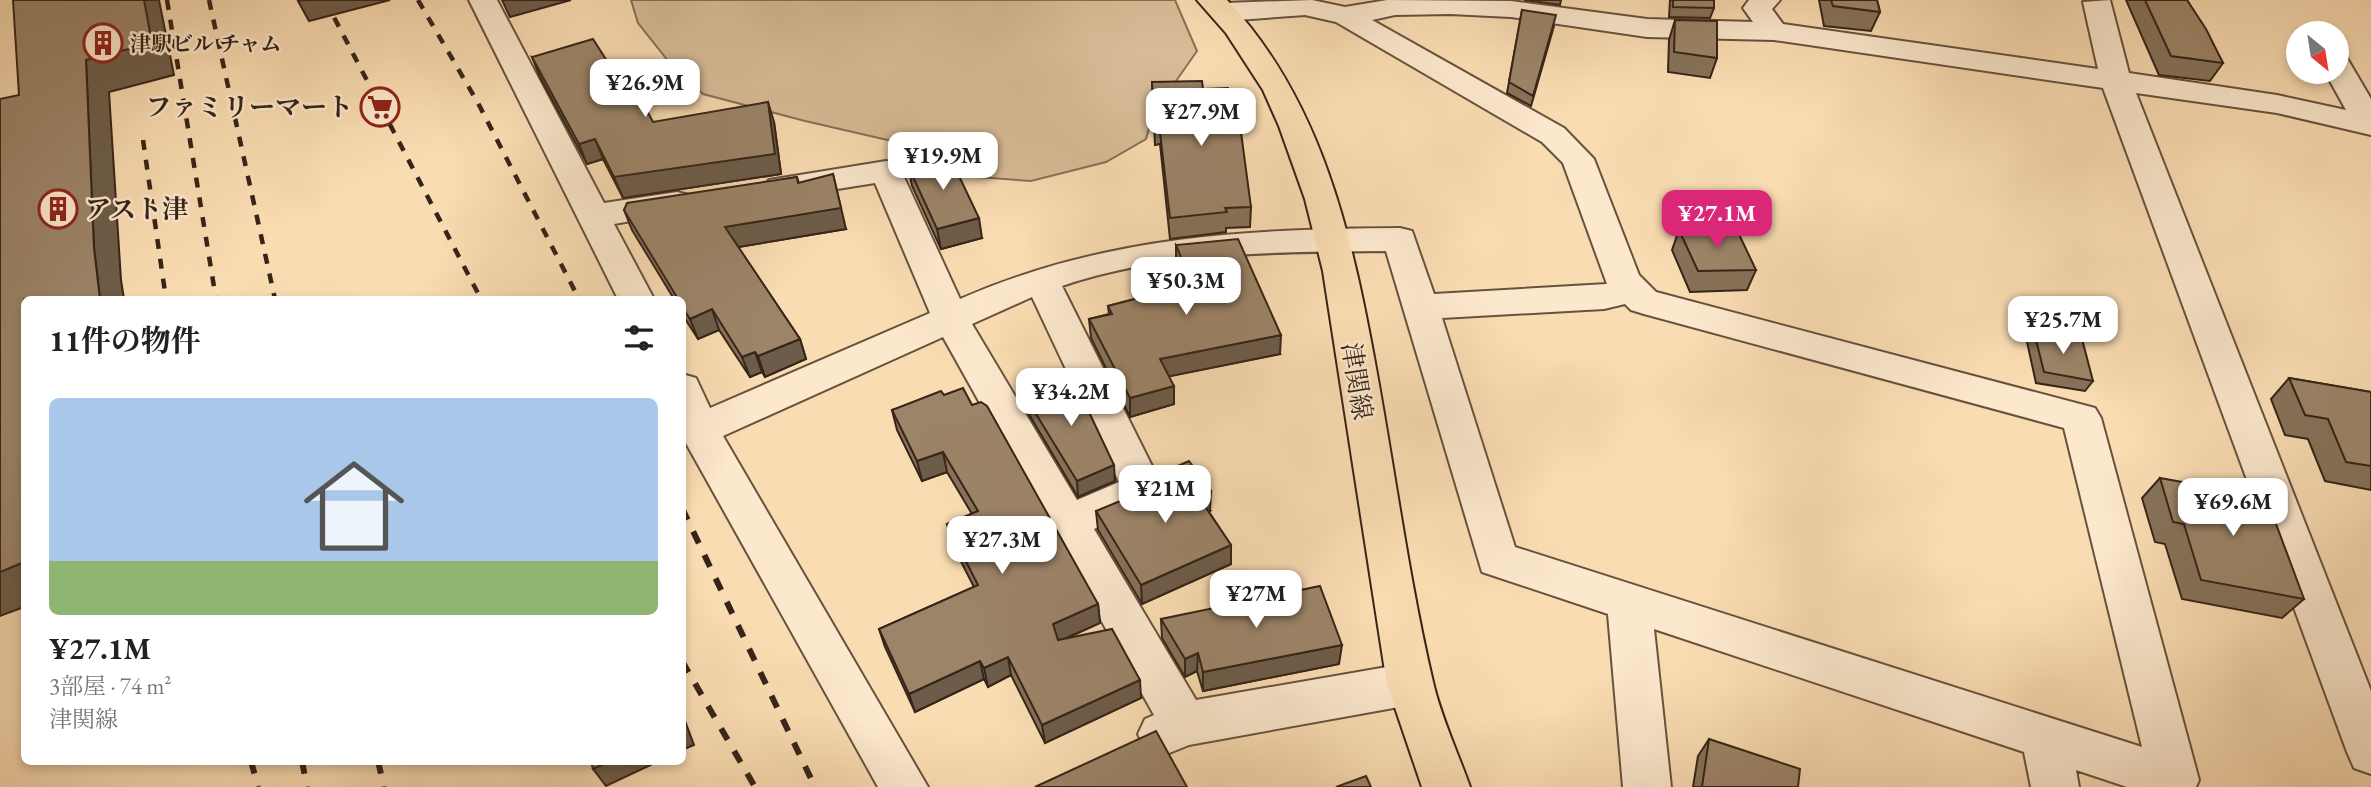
<!DOCTYPE html>
<html lang="ja">
<head>
<meta charset="utf-8">
<style>
	body { margin:0; font-family:"EB Garamond","Noto Serif JP",serif; background:#f6f6f6; color:#222; height:100vh; display:flex; flex-direction:column; font-size:26px; white-space:nowrap }
	* { box-sizing:border-box; margin:0 }
	p { font-size:23px; color:#767676 }
	.icon { flex:none; width:38px; height:38px; fill:none; stroke:currentColor; stroke-width:2; stroke-linecap:round; stroke-linejoin:round }
	.map { position:relative; flex:1; overflow:hidden }
	.sheet { position:absolute; left:21px; top:296px; width:665px; height:469px; display:flex; flex-direction:column; background:#fff; border-radius:10px; box-shadow:0 4px 10px #0003 }
	.sheet>* { flex:none }
	.needle { width:46px; rotate:150deg }
	.fabs { position:absolute; left:2286px; top:21px; display:grid; gap:14px }
	.fabs a { display:grid; place-items:center; width:63px; height:63px; border-radius:50%; background:#fff; box-shadow:0 4px 10px #0003; font-size:35px }
	.price { position:absolute; translate:-50% -60px; padding:0 16px; border-radius:14px; background:#fff; color:#222; font-size:23px; line-height:46px; filter:drop-shadow(0 2px 4px #0008) }
	.price::after { content:''; position:absolute; left:50%; top:42px; width:21px; height:16px; margin-left:-10px; background:inherit; clip-path:polygon(0 0,100% 0,50% 100%) }
	.price.selected { background:#db2777; color:#fff }
	ul { padding:0; list-style:none }
	li { display:grid; align-content:center; gap:14px; height:371px; padding:0 28px }
	li+li { border-top:2px solid #e0e0e0 }
	li span { display:grid; place-items:center; height:217px; border-radius:10px; color:#555 }
	li>.icon { margin-inline-start:auto }
	span .icon { width:126px; height:126px; fill:#fffc; stroke-width:1 }
	li b { font-size:30px }
	h2 { display:flex; justify-content:space-between; align-items:center; height:84px; padding:0 28px; font-size:30px }
	.map>svg:first-child { display:block }
	.green { fill:#d9bd98; stroke:#887058; stroke-width:2 }
	.lines { fill:none; stroke-linecap:round; stroke-linejoin:round }
	.minor-casing { stroke:#67523e; stroke-width:4 }
	.major-casing { stroke:#362418; stroke-width:4 }
	.minor { fill:#fce8cd; fill-rule:evenodd }
	.major { fill:#fadcb2; fill-rule:evenodd }
	.rail-far1 { stroke:#362418; stroke-width:4.5; stroke-dasharray:10 10; stroke-linecap:butt }
	.rail { stroke:#362418; stroke-width:6; stroke-dasharray:13 13; stroke-linecap:butt }
	.wall { fill:#867259; stroke:#362418; stroke-width:2 }
	.shaded-wall { fill:#6d5c49; stroke:#362418; stroke-width:2 }
	.building { fill:#9c8468; stroke:#362418; stroke-width:2 }
	.labels { text-anchor:middle; dominant-baseline:central; stroke-width:5; stroke-linejoin:round; paint-order:stroke }
	.far-poi-label { font-size:21px; font-weight:bold; fill:#362418; stroke:#fce8cd; text-anchor:start }
	.poi-label { font-size:26px; font-weight:bold; fill:#362418; stroke:#fce8cd; text-anchor:end }
	.street-label { font-size:26px; fill:#362418; stroke:#fce8cd }
</style>
</head>
<body>
<div class="map">
<svg width="2371" height="787" viewBox="0 0 2371 787">
	<rect width="100%" height="100%" fill="#fadcb2"/>
	<filter id="stains"><feTurbulence type="fractalNoise" baseFrequency=".00286" numOctaves="4"/><feColorMatrix values="0 0 0 0 .2 0 0 0 0 .09 0 0 0 0 .02 0 0 0 .5 -.17"/></filter>
	<radialGradient id="worn" r=".72"><stop offset=".6" stop-color="#630" stop-opacity="0"/><stop offset="1" stop-color="#630" stop-opacity=".3"/></radialGradient>
	<path class="green" d="M631,0h544l22,51 -44,63 -7,25 -40,23 -75,19 -54,-4 -46,-27 -126,-29 -102,-27 -30,-27 -35,-44z"/>
	<g class="lines">
		<g class="minor-casing">
			<g id="minor">
				<path d="M469,0h28l107,203 73,-11 12,3 5,8 -5,8 -75,13 40,75h-36z"/>
				<path d="M1312,0l33,7 42,-7 124,1 136,18 106,3 -10,-14 6,-8h31l-8,9 11,15 315,45 -15,-67 27,-2 19,73 148,22 69,15 -21,-38h11v-17l11,3 24,41v36l-94,-22 -141,-20 235,598v83l-17,-6 -7,-16 -244,-664 -329,-48 -127,-3 -136,-20 -61,-3 -55,1 -23,5 192,108 30,31 45,116 17,17 439,116 6,10 98,362 -3,7h-69l-51,-17 3,17h-48l-7,-35 -370,-123 17,158h-48l-15,-173 -126,-42 -96,-321c-106,1 -222,0 -324,35l102,204 -6,12 -64,27 102,171 214,-37 16,6 7,15 -7,15 -16,6 -221,40 -27,11 -17,-7 -7,-15 7,-15 9,-4 -211,-378 -220,99 205,351h-50l-196,-351v-62l14,4 14,30 220,-95 -55,-130 -94,15 -12,-4 -5,-7 5,-7 117,-19 12,3 62,135c144,-63 285,-70 440,-71l12,3 22,63 173,-10 -44,-121 -21,-21 -206,-120 -31,-7 -81,6 -10,-3 -4,-6 4,-6 10,-3zM1032,297l87,185 -42,18 -105,-176zM1625,304l6,6 13,4 420,114 78,319 -627,-200 -73,-229 162,-9z"/>
			</g>
		</g>
		<g class="major-casing">
			<path id="major" d="M1197,0h30c95,101 125,236 149,368 19,104 33,212 57,314 8,35 25,71 37,105h-48l-35,-103 -64,-413 -18,-72 -26,-73 -16,-36 -37,-57z"/>
		</g>
		<use href="#minor" class="minor"/>
		<use href="#major" class="major"/>
		<g class="rail-far1">
			<path d="M167,0l49,299"/>
			<path d="M209,0l66,299"/>
			<path d="M325,0l156,299"/>
			<path d="M418,0l60,103 101,196"/>
			<path d="M143,140l23,159"/>
		</g>
		<g class="rail">
			<path d="M682,508l133,279"/>
			<path d="M682,661l73,126"/>
			<path d="M251,761l7,26"/>
			<path d="M302,761l5,26"/>
			<path d="M378,761l6,26"/>
		</g>
	</g>
	<g class="wall">
		<path d="M1524,0h37l-1,5z"/>
		<path d="M1670,0h44v8l-4,10 -41,-1z"/>
		<path d="M1819,0h58l3,12 -9,19 -47,-5z"/>
		<path d="M2126,0h61l36,63 -13,18 -51,-6z"/>
		<path d="M1522,10l32,16 -23,80 -24,-13z"/>
		<path d="M1675,20l42,38 -7,20 -42,-6 1,-32z"/>
		<path d="M532,57l98,40 23,25h121l7,52 -158,24 -20,-39 -16,5 -47,-87z"/>
		<path d="M1152,82l51,7 48,118 -1,20 -24,1v4l-56,7 -10,-95 -5,1z"/>
		<path d="M908,166l74,72 -41,11 -29,-63z"/>
		<path d="M797,177l2,6 47,46 -108,18 62,92 6,20 -41,18 -3,-5 -12,5 -31,-47 -21,9 -16,-25v-15h-8l-42,-69 -8,-20z"/>
		<path d="M1679,230l77,40 -9,20 -57,2 -18,-42z"/>
		<path d="M1176,245l104,109 -111,22 5,28 -44,13 -39,-79 -2,-19 20,-5 -1,-8 77,-20 -9,-23z"/>
		<path d="M2034,332l59,49 -8,10 -49,-8 -9,-41z"/>
		<path d="M2289,378l82,14v98l-46,-9 -17,-42 -23,-4 -14,-36z"/>
		<path d="M944,395l28,10 126,199 2,19 -35,16 76,59 -96,45 -34,-68 -23,12 -4,-8 -69,33 -30,-65 -6,-18 95,-42 -22,-43 -5,-20 25,-10 -25,-42 -25,9 -25,-51 -5,-20z"/>
		<path d="M1025,396l90,85 -37,16 -51,-86z"/>
		<path d="M2160,478l144,121 -22,19 -100,-19 -17,-55 -10,-2 -13,-44z"/>
		<path d="M1096,511h114l-1,1 22,33v19l-89,40 -44,-74z"/>
		<path d="M1161,619l178,45 -136,27 -6,-20 -12,6 -23,-39z"/>
		<path d="M1709,739l89,48h-105l5,-31z"/>
	</g>
	<g class="shaded-wall">
		<path d="M144,0h15l15,75 -65,17 12,188 3,19h-24l-6,-51 -8,-188z"/>
		<path d="M304,0h86l-81,21 -11,-20z"/>
		<path d="M502,0h69l-61,17z"/>
		<path d="M768,102l6,20 7,52 -158,24 -9,-21z"/>
		<path d="M595,139l8,20 -16,5 -8,-20z"/>
		<path d="M833,174l13,55 -114,19 -7,-21z"/>
		<path d="M979,218l3,20 -41,11 -4,-20z"/>
		<path d="M712,309l7,21 -21,9 -8,-20z"/>
		<path d="M1281,335l-1,19 -119,24 -1,-19z"/>
		<path d="M800,339l6,20 -41,18 -7,-21z"/>
		<path d="M755,352l7,20 -12,5 -8,-20z"/>
		<path d="M1174,386v18l-44,13v-19z"/>
		<path d="M943,452l4,20 -25,9 -5,-20z"/>
		<path d="M1114,465l1,16 -37,16 -1,-16z"/>
		<path d="M1211,491l-1,20 -12,5v-20z"/>
		<path d="M1231,545v19l-89,40 -1,-19z"/>
		<path d="M24,562v45l-24,9v-44z"/>
		<path d="M1098,604l2,19 -45,20 -2,-19z"/>
		<path d="M1342,645l-3,19 -136,27v-19z"/>
		<path d="M1198,653l-1,18 -12,6v-18z"/>
		<path d="M1008,657l3,18 -23,12 -4,-19z"/>
		<path d="M980,661l4,18 -69,33 -6,-18z"/>
		<path d="M1140,680l1,18 -96,45 -3,-18z"/>
		<path d="M682,713l12,32 -12,5z"/>
		<path d="M610,761h49l-53,25 -13,-17z"/>
	</g>
	<g class="building">
		<path d="M13,0h131l8,43 -66,17 8,188 6,51h-76v263l-24,10v-473l19,-4z"/>
		<path d="M1673,0h41v8l-41,-1z"/>
		<path d="M1831,0h46l3,12 -47,-6z"/>
		<path d="M2145,0h42l19,29 17,34 -52,-7z"/>
		<path d="M1522,10l34,5 -23,81 -24,-14z"/>
		<path d="M1675,20l42,1v37l-43,-6z"/>
		<path d="M593,39l37,58 8,-3 15,28 115,-20 7,52 -161,23 -19,-38 -16,5 -47,-87z"/>
		<path d="M1202,81l1,8 25,-1 1,7h7l15,112 -26,1 2,4 -57,6 -11,-94h-5l-2,-42z"/>
		<path d="M949,155l30,63 -42,11 -29,-63z"/>
		<path d="M833,174l8,34 -116,19 75,112 -42,17 -3,-4 -13,5 -30,-48 -22,10 -8,-12v-8h-4l-54,-89 3,-7 170,-26 1,6z"/>
		<path d="M1736,228l20,42 -58,1 -19,-41z"/>
		<path d="M1238,239l43,96 -121,24 14,27 -44,12 -41,-79 23,-5 -4,-8 84,-22 -16,-39z"/>
		<path d="M2034,332l48,7 11,42 -49,-9z"/>
		<path d="M1072,376l42,89 -37,16 -52,-85z"/>
		<path d="M2289,378l82,14v74l-25,-4 -18,-43 -23,-4z"/>
		<path d="M963,388l9,17 9,-3 6,4 111,198 -45,20 5,16 54,-11 28,51 -98,45 -34,-68 -24,11 -4,-7 -71,33 -30,-65 99,-44 -31,-61 31,-13 -35,-59 -26,9 -25,-51 49,-19 3,4z"/>
		<path d="M1189,461l22,30 -13,5 33,49 -90,40 -45,-74 63,-26 7,-14z"/>
		<path d="M2160,478l106,19 38,102 -103,-19 -17,-56 -11,-2z"/>
		<path d="M1320,586l22,59 -139,27 -5,-19 -13,6 -24,-40z"/>
		<path d="M1156,731l31,56h-152z"/>
		<path d="M1709,739l91,30 -2,18h-96z"/>
		<path d="M591,761h19l-17,8z"/>
		<path d="M1366,776l5,11h-35z"/>
	</g>
	<defs>
		<g id="building-ring" transform="scale(2.0125)"><circle r="9.5" fill="#fce8cd" stroke="#8f2418" stroke-width="1.5"/><path d="M-4-6H4V6H1V3H-1V6H-4ZM-2.5-4.3h1.7v1.8h-1.7ZM.8-4.3h1.7v1.8H.8ZM-2.5-1h1.7V.8h-1.7ZM.8-1h1.7V.8H.8Z" fill="#8f2418"/></g>
		<g id="supermarket-ring" transform="scale(2.0125)"><circle r="9.5" fill="#fce8cd" stroke="#8f2418" stroke-width="1.5"/><path d="M-6-5.5h2.5l.6 2H6L4.5 2H-2.5L-4.4-4H-6ZM-1.5 3.2a1.3 1.3 0 1 0 .1 0ZM3 3.2a1.3 1.3 0 1 0 .1 0Z" fill="#8f2418"/></g>
	</defs>
	<g fill-rule="evenodd">
		<use href="#building-ring" x="103" y="43"/>
		<use href="#supermarket-ring" x="380" y="107"/>
		<use href="#building-ring" x="58" y="209"/>
	</g>
	<g class="labels">
		<g class="far-poi-label">
			<text x="130" y="43">津駅ビル チャム</text>
		</g>
		<g class="poi-label">
			<text x="353" y="107">ファミリーマート</text>
			<text x="85" y="209" text-anchor="start">アスト津</text>
		</g>
		<g class="street-label">
			<text transform="translate(1357 381) rotate(81)">津関線</text>
		</g>
	</g>
	<rect width="100%" height="100%" filter="url(#stains)"/>
	<rect width="100%" height="100%" fill="url(#worn)"/>
</svg>
<div class="fabs">
<a><svg class="needle" viewBox="-14 -14 28 28"><path d="M0-13l5 13h-10z" fill="#e53935"/><path d="M0 13l5-13h-10z" fill="#767676"/></svg></a>
</div>
<b class="price" style="left:645px;top:119px">¥26.9M</b>
<b class="price" style="left:1201px;top:148px">¥27.9M</b>
<b class="price" style="left:943px;top:192px">¥19.9M</b>
<b class="price selected" style="left:1717px;top:250px">¥27.1M</b>
<b class="price" style="left:1186px;top:317px">¥50.3M</b>
<b class="price" style="left:2063px;top:356px">¥25.7M</b>
<b class="price" style="left:1071px;top:428px">¥34.2M</b>
<b class="price" style="left:1165px;top:525px">¥21M</b>
<b class="price" style="left:2233px;top:538px">¥69.6M</b>
<b class="price" style="left:1002px;top:576px">¥27.3M</b>
<b class="price" style="left:1256px;top:630px">¥27M</b>
<section class="sheet">
<h2>11件の物件<svg class="icon" aria-label="filters" viewBox="0 0 24 24"><path d="M4 7h16M4 17h16"/><circle cx="9" cy="7" r="2"/><circle cx="15" cy="17" r="2"/></svg></h2>
<ul>
<li><span style="background:linear-gradient(#a9c7e8 75%,#8fb573 0)"><svg class="icon" aria-label="home" viewBox="0 0 24 24"><path d="M3 11l9-7 9 7M6 9v11h12V9"/></svg></span><div><b>¥27.1M</b><p>3部屋 · 74 m²</p><p>津関線</p></div></li>
</ul>
</section>
</div>
</body>
</html>
